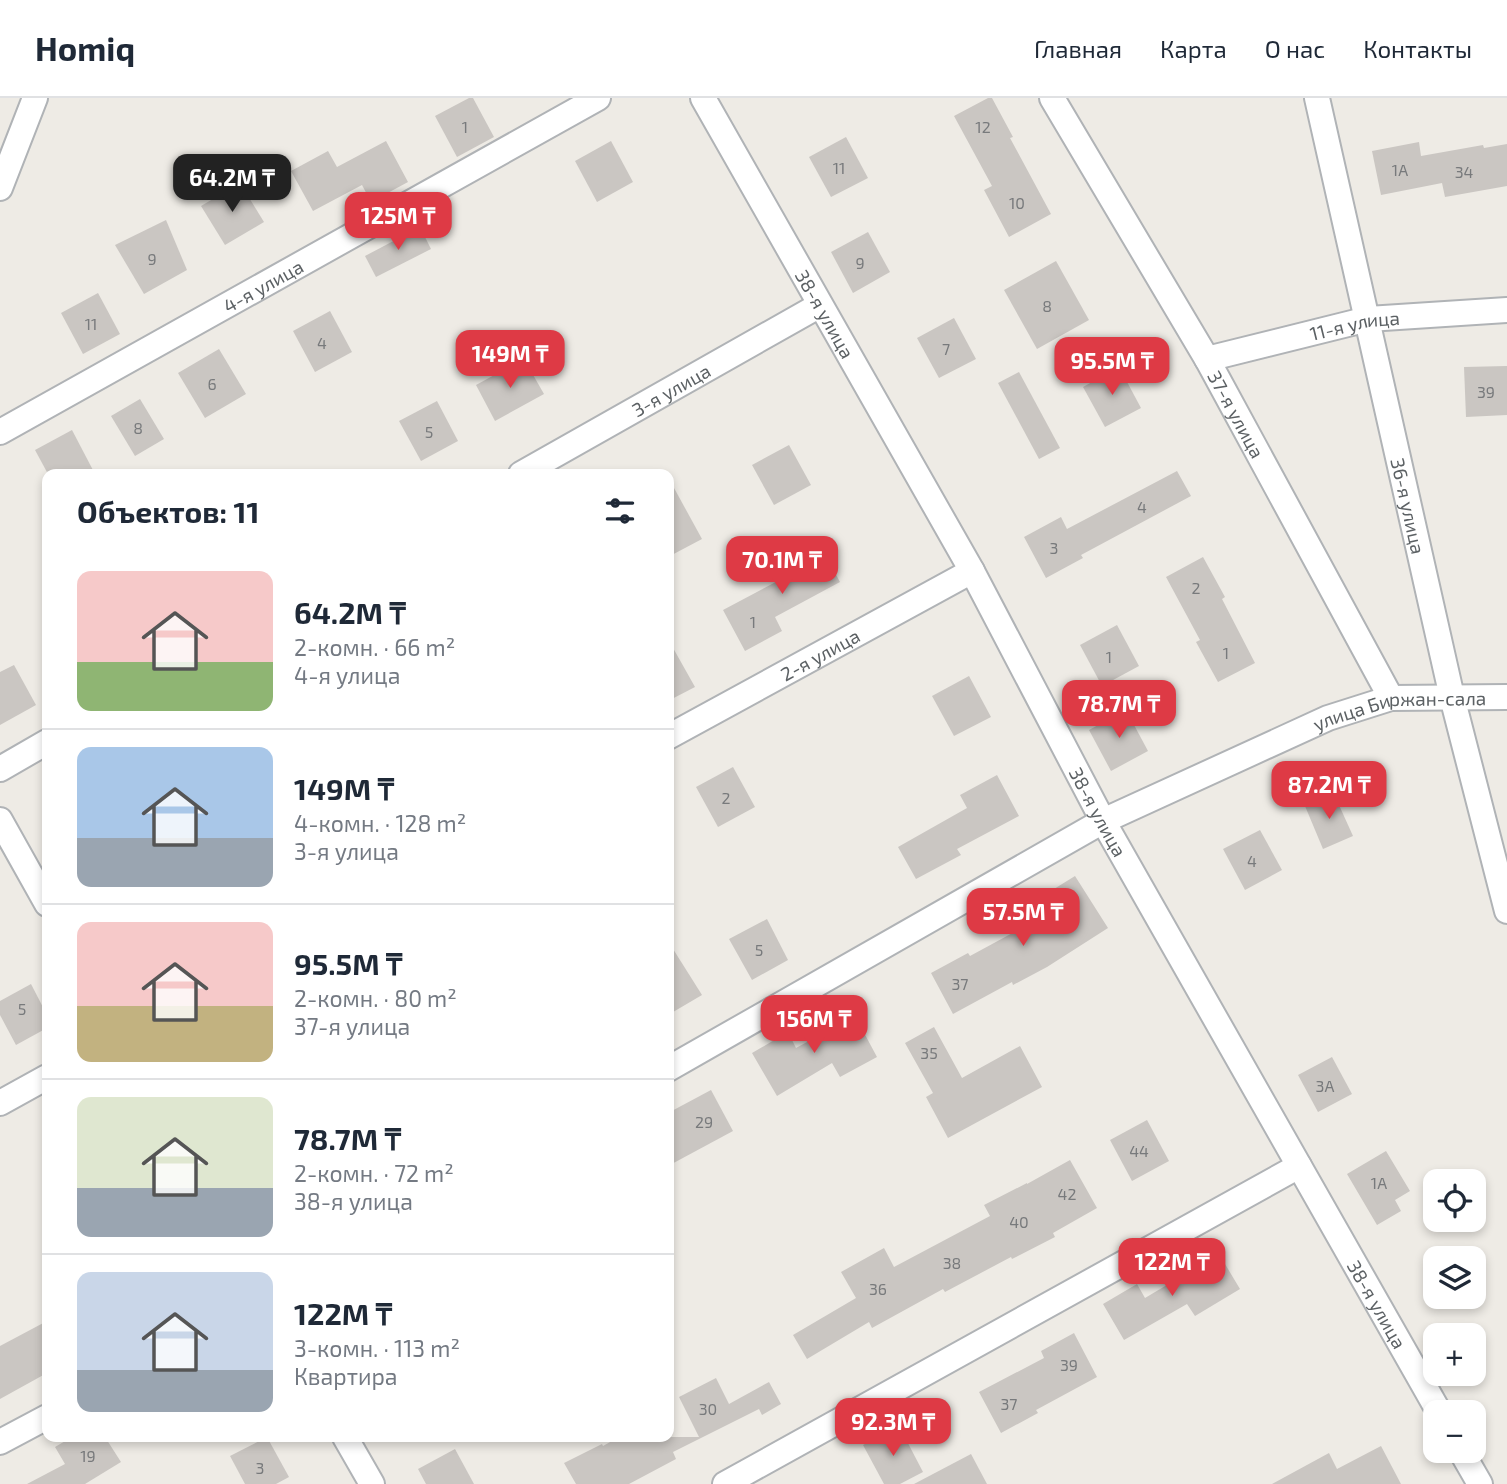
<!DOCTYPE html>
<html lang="ru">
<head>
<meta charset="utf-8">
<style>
	body { margin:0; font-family:"Exo 2",sans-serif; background:#f2f2f3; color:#1f2937; height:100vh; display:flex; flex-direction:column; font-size:26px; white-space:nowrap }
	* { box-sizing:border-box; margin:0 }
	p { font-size:23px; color:#747a83 }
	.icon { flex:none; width:38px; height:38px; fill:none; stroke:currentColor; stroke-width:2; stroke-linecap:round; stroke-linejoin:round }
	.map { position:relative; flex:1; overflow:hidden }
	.side { position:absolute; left:42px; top:371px; width:632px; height:973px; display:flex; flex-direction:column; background:#fff; border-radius:14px; box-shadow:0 4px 10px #0003 }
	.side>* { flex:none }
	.buttons { position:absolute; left:1423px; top:1071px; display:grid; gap:14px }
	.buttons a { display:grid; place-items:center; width:63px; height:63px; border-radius:14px; background:#fff; box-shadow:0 4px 10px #0003; font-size:35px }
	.price { position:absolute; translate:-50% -60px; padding:0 16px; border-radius:14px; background:#de3a45; color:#fff; font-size:23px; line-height:46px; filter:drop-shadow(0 2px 4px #0008) }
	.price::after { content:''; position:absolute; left:50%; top:42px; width:21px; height:16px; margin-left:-10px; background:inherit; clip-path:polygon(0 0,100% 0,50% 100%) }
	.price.selected { background:#222; color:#fff }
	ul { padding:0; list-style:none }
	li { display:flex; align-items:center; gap:21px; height:175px; padding:0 35px }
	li+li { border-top:2px solid #e0e1e3 }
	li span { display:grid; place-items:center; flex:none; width:196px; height:140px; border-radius:14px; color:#555 }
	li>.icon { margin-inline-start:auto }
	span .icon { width:84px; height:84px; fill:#fffc; stroke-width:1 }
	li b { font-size:30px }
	h2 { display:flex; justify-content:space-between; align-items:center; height:84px; padding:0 35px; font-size:30px }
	header { display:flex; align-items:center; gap:42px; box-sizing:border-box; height:98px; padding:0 35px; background:#fff; border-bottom:2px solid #e0e1e3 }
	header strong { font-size:33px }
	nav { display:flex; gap:38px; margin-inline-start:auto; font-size:24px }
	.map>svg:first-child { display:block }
	.building { fill:#cac6c2 }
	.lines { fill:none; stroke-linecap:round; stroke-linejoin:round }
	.minor-casing { stroke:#b0b3b6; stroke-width:28 }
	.minor { stroke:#fff; stroke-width:24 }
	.labels { text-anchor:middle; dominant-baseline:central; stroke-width:5; stroke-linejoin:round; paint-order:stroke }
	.number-label { font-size:16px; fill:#787a7c }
	.street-label { font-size:19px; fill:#5c6164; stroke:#fff }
</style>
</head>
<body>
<header>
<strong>Homiq</strong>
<nav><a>Главная</a><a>Карта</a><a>О нас</a><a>Контакты</a></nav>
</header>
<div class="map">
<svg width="1507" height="1386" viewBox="0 0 1507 1386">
	<rect width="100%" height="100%" fill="#eeebe5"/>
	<g class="building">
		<path d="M469,0h4l21,39 -37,20 -22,-41z"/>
		<path d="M988,0h4l21,39 -3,1 41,76 -42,23 -25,-47 8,-4 -38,-70z"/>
		<path d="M846,39l22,41 -37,19 -22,-40z"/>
		<path d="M386,43l22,41 -37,20 -9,-17 -49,26 -22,-40 37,-20 9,16z"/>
		<path d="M611,43l22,41 -36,20 -22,-41z"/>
		<path d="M1419,44l2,14 62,-11 1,3 23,-4v42l-62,11 -3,-14 -61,12 -9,-44z"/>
		<path d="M240,85l24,39 -39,23 -24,-39z"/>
		<path d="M166,122l21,50 -43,24 -29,-49z"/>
		<path d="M420,129l11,22 -55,28 -11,-21z"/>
		<path d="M868,134l22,40 -37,21 -22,-41z"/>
		<path d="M1056,163l33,59 -52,29 -33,-59z"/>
		<path d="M98,195l22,41 -37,20 -22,-41z"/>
		<path d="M330,213l22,41 -37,20 -22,-41z"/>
		<path d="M954,220l22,41 -37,19 -22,-40z"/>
		<path d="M219,251l27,45 -41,24 -27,-45z"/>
		<path d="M524,261l20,35 -49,27 -19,-36z"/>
		<path d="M1507,268v49l-41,2 -2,-50z"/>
		<path d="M1119,269l22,41 -36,19 -22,-40z"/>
		<path d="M1019,274l41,76 -21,11 -41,-76z"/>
		<path d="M140,301l24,40 -29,17 -24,-40z"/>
		<path d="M437,303l21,40 -37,20 -22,-40z"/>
		<path d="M72,332l23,44h-47l-13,-24z"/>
		<path d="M789,347l22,40 -37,20 -22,-40z"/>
		<path d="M1177,373l14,25 -110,59 2,3 -37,20 -22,-41 37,-20 6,12z"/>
		<path d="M668,379l34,62 -34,18z"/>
		<path d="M818,443l22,41 -65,35 7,14 -37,20 -22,-41 66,-35 -8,-14z"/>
		<path d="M1203,459l22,40 -3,2 33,64 -37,19 -22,-40 4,-2 -34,-63z"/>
		<path d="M1117,527l22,41 -37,20 -22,-41z"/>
		<path d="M668,541l27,48 -27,14z"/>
		<path d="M14,567l22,40 -36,20v-53z"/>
		<path d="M969,578l22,41 -37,19 -22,-40z"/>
		<path d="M1126,612l22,41 -37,20 -22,-41z"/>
		<path d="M733,669l22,40 -37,20 -22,-40z"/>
		<path d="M997,677l22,41 -62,33 4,6 -45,24 -18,-32 69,-39 -7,-13z"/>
		<path d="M1334,696l19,42 -30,13 -18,-43z"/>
		<path d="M1260,732l22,40 -37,20 -22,-41z"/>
		<path d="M1075,778l33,52 -61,39 -34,18 -1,-3 -59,32 -22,-41 37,-20 2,3 72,-39 -9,-15z"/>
		<path d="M767,821l21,41 -36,20 -23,-41z"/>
		<path d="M668,843l34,54 -34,20z"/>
		<path d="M31,886l16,31v13l-31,17 -16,-30v-14z"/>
		<path d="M855,918l22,41 -37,20 -8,-14 -55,33 -25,-43 36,-21 8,16z"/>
		<path d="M934,929l28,51 58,-32 22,41 -94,51 -22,-41 7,-4 -28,-50z"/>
		<path d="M1332,959l20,37 -34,18 -20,-37z"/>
		<path d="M711,992l22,41 -65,35v-53z"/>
		<path d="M1147,1022l22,41 -37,20 -22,-41z"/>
		<path d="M1386,1053l24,40 -15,9 6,11 -24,14 -30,-51z"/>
		<path d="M1070,1062l27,48 -44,25 2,4 -43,22 -1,-2 -66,35 -2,-3 -71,39 -3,-6 -62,37 -14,-24 63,-37 -15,-26 43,-24 10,19 96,-51 -6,-11 43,-22v1z"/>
		<path d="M1219,1156l21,35 -45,27 -8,-12 -63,36 -21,-36 34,-20 8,14z"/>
		<path d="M47,1223v52l-47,26v-53z"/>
		<path d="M1074,1235l23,44 -61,33 2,3 -37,20 -22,-41 65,-34 -3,-7z"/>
		<path d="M716,1280l13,26 40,-22 12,22 -19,11 -3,-6 -86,43 3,7 -47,25h-53l-12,-21 38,-19 1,2 16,-9h80l-20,-40z"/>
		<path d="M899,1328l24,46 -23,12h-16l-21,-39z"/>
		<path d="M72,1339h33l16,25 -36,22h-58l38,-20 -10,-17z"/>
		<path d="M267,1339l22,40 -13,7h-31l-15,-28z"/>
		<path d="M1381,1348l20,38h-129l57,-31 8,16z"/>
		<path d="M455,1351l19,35h-48l-8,-15z"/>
		<path d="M971,1356l16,30h-73z"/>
	</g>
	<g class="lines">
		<g class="minor-casing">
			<g id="minor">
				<path id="s1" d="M703,0l269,473 131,250 336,591"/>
				<path id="s2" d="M1052,0l155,261 184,339"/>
				<path id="s3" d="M1317,0l135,599 55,214"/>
				<path d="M0,90l35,-90"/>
				<path id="s4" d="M1207,261l161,-40 139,-9"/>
				<path id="s5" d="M0,334l598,-334"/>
				<path id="s6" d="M521,376l299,-169"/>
				<path id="s7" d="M668,639l304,-166"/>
				<path d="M0,671l47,-27"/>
				<path d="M0,722l47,84"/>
				<path id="s8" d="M668,971l435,-248 225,-103 63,-20 116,-1"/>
				<path d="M0,1005l47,-26"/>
				<path d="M345,1339l27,47"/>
				<path d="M0,1344l47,-25"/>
				<path d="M1461,1353l19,33"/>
				<path d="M725,1386l574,-318"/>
			</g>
		</g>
		<use href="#minor" class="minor"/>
	</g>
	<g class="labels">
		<g class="number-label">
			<text x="465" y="28">1</text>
			<text x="983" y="28">12</text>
			<text x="839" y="69">11</text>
			<text x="1400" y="71">1А</text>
			<text x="1464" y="73">34</text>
			<text x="1017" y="104">10</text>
			<text x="152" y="160">9</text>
			<text x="860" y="164">9</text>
			<text x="1047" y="207">8</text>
			<text x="91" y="225">11</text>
			<text x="322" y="244">4</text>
			<text x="946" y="250">7</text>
			<text x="212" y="285">6</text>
			<text x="1486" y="293">39</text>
			<text x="138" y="329">8</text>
			<text x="429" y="333">5</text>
			<text x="1142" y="408">4</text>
			<text x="1054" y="449">3</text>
			<text x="1196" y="489">2</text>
			<text x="753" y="523">1</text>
			<text x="1226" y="554">1</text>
			<text x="1109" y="558">1</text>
			<text x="726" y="699">2</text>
			<text x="1252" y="762">4</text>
			<text x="759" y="851">5</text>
			<text x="960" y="885">37</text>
			<text x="22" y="910">5</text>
			<text x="929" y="954">35</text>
			<text x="1325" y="987">3А</text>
			<text x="704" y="1023">29</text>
			<text x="1139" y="1052">44</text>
			<text x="1379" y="1084">1А</text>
			<text x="1067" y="1095">42</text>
			<text x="1019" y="1123">40</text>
			<text x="952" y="1164">38</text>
			<text x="878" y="1190">36</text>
			<text x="1069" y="1266">39</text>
			<text x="1009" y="1305">37</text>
			<text x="708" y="1310">30</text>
			<text x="88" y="1357">19</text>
			<text x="260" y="1369">3</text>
		</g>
		<g class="street-label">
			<text stroke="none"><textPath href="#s5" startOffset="301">4-я улица</textPath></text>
			<text stroke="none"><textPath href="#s1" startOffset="248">38-я улица</textPath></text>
			<text stroke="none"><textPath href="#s4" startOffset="152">11-я улица</textPath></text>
			<text stroke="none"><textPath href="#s6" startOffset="172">3-я улица</textPath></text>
			<text stroke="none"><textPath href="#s2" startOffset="366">37-я улица</textPath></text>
			<text stroke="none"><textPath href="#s3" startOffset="418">36-я улица</textPath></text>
			<text stroke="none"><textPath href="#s7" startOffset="173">2-я улица</textPath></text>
			<text stroke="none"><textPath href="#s8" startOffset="821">улица Биржан-сала</textPath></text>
			<text stroke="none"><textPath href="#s1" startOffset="816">38-я улица</textPath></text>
			<text stroke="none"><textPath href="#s1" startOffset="1382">38-я улица</textPath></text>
		</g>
	</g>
</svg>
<div class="buttons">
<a><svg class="icon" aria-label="locate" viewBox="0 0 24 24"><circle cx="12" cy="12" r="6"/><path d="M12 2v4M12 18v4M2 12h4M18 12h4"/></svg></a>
<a><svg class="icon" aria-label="layers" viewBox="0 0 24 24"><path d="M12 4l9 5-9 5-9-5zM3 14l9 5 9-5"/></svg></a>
<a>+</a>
<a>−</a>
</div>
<b class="price selected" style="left:232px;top:116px">64.2M ₸</b>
<b class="price" style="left:398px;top:154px">125M ₸</b>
<b class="price" style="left:510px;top:292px">149M ₸</b>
<b class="price" style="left:1112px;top:299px">95.5M ₸</b>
<b class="price" style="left:782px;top:498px">70.1M ₸</b>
<b class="price" style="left:1119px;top:642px">78.7M ₸</b>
<b class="price" style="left:1329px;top:723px">87.2M ₸</b>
<b class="price" style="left:1023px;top:850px">57.5M ₸</b>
<b class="price" style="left:814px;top:957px">156M ₸</b>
<b class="price" style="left:1172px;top:1200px">122M ₸</b>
<b class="price" style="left:893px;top:1360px">92.3M ₸</b>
<section class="side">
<h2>Объектов: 11<svg class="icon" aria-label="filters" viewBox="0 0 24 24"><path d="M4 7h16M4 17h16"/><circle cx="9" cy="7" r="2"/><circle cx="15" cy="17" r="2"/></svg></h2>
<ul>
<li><span style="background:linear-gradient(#f6c9c9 65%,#8fb573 0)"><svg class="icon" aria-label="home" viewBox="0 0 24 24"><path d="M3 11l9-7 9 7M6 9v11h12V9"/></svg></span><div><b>64.2M ₸</b><p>2-комн. · 66 m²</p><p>4-я улица</p></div></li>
<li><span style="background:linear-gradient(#a9c7e8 65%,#9aa5b1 0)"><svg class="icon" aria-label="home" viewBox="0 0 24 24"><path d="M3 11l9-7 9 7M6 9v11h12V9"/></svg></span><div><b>149M ₸</b><p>4-комн. · 128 m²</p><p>3-я улица</p></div></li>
<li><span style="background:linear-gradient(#f6c9c9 60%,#c2b280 0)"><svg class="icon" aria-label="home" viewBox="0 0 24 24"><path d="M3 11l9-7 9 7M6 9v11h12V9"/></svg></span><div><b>95.5M ₸</b><p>2-комн. · 80 m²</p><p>37-я улица</p></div></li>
<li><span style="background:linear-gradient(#dfe7d0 65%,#9aa5b1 0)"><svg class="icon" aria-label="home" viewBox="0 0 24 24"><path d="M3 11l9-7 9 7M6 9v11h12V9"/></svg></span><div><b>78.7M ₸</b><p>2-комн. · 72 m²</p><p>38-я улица</p></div></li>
<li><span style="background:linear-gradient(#c9d6e8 70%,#9aa5b1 0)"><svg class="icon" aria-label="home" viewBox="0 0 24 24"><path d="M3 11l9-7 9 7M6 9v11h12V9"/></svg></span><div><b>122M ₸</b><p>3-комн. · 113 m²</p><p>Квартира</p></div></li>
</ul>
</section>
</div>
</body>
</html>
